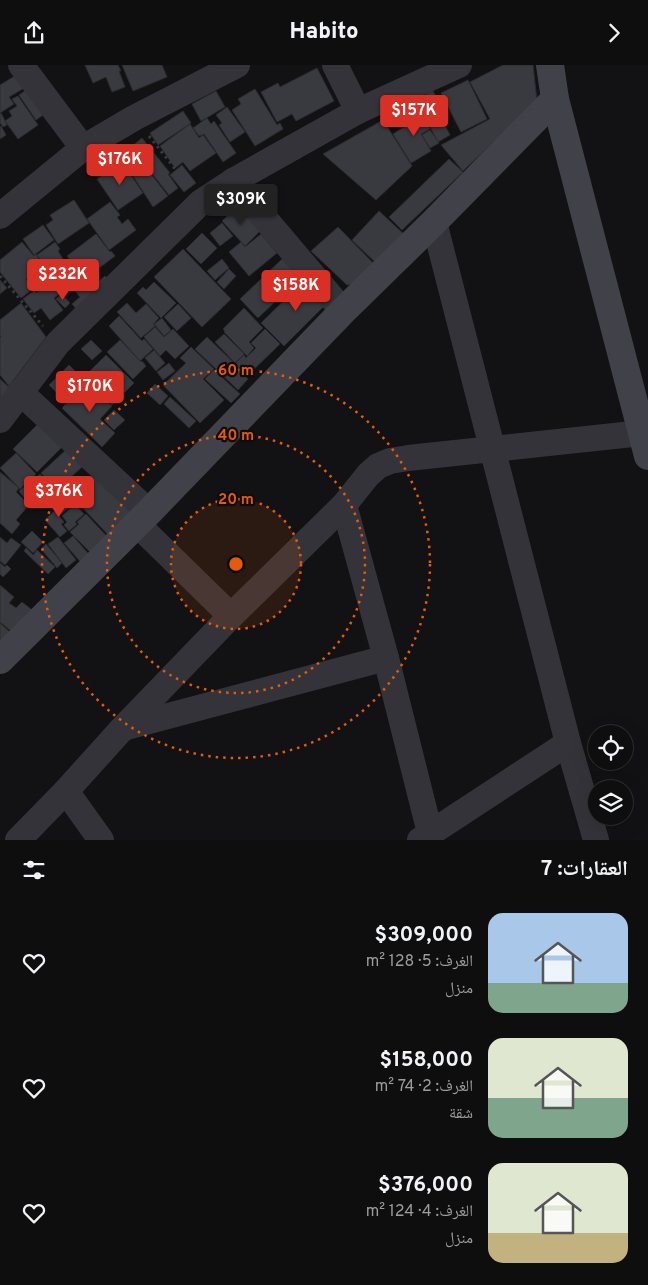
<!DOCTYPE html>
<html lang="ar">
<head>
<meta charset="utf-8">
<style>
	body { margin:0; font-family:Overpass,"Noto Naskh Arabic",sans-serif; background:#171718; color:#f1f3f6; direction:rtl; height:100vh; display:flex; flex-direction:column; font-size:19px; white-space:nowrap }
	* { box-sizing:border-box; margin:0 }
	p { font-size:16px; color:#9b9c9e }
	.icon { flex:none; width:28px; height:28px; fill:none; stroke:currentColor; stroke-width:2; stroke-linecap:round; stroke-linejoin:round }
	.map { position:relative; height:775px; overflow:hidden; direction:ltr }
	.panel { display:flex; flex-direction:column; background:#0e0e0f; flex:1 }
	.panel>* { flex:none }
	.controls { position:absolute; left:588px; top:660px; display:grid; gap:10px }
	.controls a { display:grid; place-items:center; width:45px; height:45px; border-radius:50%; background:#0e0e0f; box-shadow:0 5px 20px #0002,0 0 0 1px #2e2e2f; font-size:25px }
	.price { position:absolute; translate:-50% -42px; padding:0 11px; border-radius:5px; background:#d93025; color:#fff; font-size:16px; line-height:32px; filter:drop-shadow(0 1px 2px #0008) }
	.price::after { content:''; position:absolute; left:50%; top:30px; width:15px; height:11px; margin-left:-8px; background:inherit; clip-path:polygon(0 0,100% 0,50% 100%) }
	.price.selected { background:#222; color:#fff }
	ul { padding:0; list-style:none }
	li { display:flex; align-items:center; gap:15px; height:125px; padding:0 20px }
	li span { display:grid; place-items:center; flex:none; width:140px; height:100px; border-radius:15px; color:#555 }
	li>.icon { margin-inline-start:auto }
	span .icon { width:60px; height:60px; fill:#fffc; stroke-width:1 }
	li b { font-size:21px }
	h2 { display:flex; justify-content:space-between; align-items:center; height:60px; padding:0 20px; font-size:21px }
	header { display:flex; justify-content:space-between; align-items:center; height:65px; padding:0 20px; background:#0e0e0f; font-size:22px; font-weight:800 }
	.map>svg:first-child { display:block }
	.building { fill:#393a3f; stroke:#2c2c30 }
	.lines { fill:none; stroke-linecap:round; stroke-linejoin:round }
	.path { stroke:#393a40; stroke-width:3; stroke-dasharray:2.5 4; stroke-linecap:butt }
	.street { stroke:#333339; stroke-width:26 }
	.secondary { stroke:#414149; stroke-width:28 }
	.ring { fill:none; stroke:#e8590c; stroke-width:2.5; stroke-dasharray:2.5 5 }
	.centre { fill:#e8590c; stroke:#0d0d0f; stroke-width:2.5 }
	.ring-label { font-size:15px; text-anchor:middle; font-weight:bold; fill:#e8590c; stroke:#0d0d0f; stroke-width:4.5; stroke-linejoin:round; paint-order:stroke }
</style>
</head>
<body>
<header><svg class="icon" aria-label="forward" viewBox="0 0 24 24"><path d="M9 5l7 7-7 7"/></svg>Habito<svg class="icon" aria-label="share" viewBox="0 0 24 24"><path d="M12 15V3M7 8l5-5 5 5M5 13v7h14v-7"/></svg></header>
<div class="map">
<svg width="648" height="775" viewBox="0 0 648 775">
	<rect width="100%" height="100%" fill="#121214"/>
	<g class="building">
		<path d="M85,0h33l3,6h-2l6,16 -13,5 -6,-15 -13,6z"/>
		<path d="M122,0h40l5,12 -34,14z"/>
		<path d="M503,0h30l4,36 -74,70 -22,-26 49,-26 -20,-37z"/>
		<path d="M317,3l17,33 -38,20 -4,-7 -15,8 -16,-30 17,-9 2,4z"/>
		<path d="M18,9l8,13 -17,10 5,7 -14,9v-28z"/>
		<path d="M468,15l19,39 -26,13 -20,-39z"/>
		<path d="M29,23l17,25 -10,7 -17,-25z"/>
		<path d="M255,24l22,36 3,-2 3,6 -28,17 -23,-36 9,-6 -3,-5z"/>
		<path d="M216,26l9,16 -24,14 -9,-17z"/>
		<path d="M433,26l11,20 -7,4 -11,-21z"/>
		<path d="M18,31l20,29 -20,14 -13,-18 7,-5 -3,-5 8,-5 -5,-7z"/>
		<path d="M227,42l18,25 -15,10 -11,-17 3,-2 -6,-8z"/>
		<path d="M183,46l8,12 -33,22 -8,-12z"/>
		<path d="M424,47l3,5 4,-2 2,4 -6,4 3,6 -9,5 10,17 -20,12 -18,-29 11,-7 -1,-3z"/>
		<path d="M1,48l6,12 -4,2 -3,-4v-9z"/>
		<path d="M440,51l10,19 -12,7 -10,-19z"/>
		<path d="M207,53l4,6 3,-3 22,32 -13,9 -19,-28 -5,2 -6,-8z"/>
		<path d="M383,55l29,46 -36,34 -53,-46z"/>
		<path d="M190,59l9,14 4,-3 13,18 -26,18 -7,-9 -8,6 -15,-22z"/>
		<path d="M1,61l5,9 -6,4v-12z"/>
		<path d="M430,65l9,13 -9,5 -8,-13z"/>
		<path d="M142,73l28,35 -2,1 10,14 -9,7 -38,-48z"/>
		<path d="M130,82l38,49 -15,11 -34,-53z"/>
		<path d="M449,94l14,13 -61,58 -13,-13z"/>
		<path d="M122,97l21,31 -25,17 -21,-31z"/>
		<path d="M182,100l14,18 -12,9 -14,-17z"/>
		<path d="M74,135l15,23 -31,21 -12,-19 7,-5 -3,-5z"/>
		<path d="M110,137l10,13 -3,2 5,7 6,-5 8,11 -27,20 -22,-31z"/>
		<path d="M238,141l22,25 -15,15 -23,-25z"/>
		<path d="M379,146l29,27 -31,26 -25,-24z"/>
		<path d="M222,158l11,13 -13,10 -10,-13z"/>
		<path d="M43,160l11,15 -20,15 -11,-16z"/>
		<path d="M338,162l40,41 -16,15 -15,2 -36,-34z"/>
		<path d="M202,168l15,15 -16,16 -15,-15z"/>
		<path d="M96,169l14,18 1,-1 4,5 -21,16 3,4 -9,7 -21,-27z"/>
		<path d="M261,169l16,19 -28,23 -20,-24 12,-10 4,5z"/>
		<path d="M22,177l12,14 2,-2 3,4 -10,8 5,6 -8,7 8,9 -13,10 -21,-26v-12z"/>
		<path d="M55,177l5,7 -2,2 5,8 -15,11 -11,-15z"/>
		<path d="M183,184l48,50 -29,28 -48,-50z"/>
		<path d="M222,194l7,9 -14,12 -8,-9z"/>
		<path d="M282,194l18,19 -42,40 -18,-19z"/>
		<path d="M65,195l6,9 2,-2 6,7 -12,9 4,5 -7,5 -1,-2 -9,7 9,12 -13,10 -9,-12 -7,5 -11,-14 12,-9 1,3 20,-15 -5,-7z"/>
		<path d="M229,204l7,7 -12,13 -7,-7z"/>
		<path d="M48,207l5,7 -15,12 -5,-6z"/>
		<path d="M105,211l5,5 -13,12 -5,-6z"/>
		<path d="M308,212l22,23 -46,46 -23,-23z"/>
		<path d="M0,215l7,8 -7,6z"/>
		<path d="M86,216l2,3 1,-1 9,12 -19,17 -7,-8 8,-7 -5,-6z"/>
		<path d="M154,217l22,21 -15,15 -24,-25 6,-6 3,3z"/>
		<path d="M62,229l8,9 -5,5 -9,-9z"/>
		<path d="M21,238l25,34 -37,49 -9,-11v-37l1,-1 -1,-2v-15z"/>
		<path d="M127,238l9,10 10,-9 13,14 -6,6 2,2 -14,12 -24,-26z"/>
		<path d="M178,239l13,14 -14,13 -13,-14z"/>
		<path d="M244,243l19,20 -14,14 5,6 -7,8 -23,-24 1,-1 -2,-2z"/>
		<path d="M119,251l23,25 2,-2 9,10 -13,12 -31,-35z"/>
		<path d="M162,253l9,12 -7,6 -10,-12z"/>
		<path d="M155,262l9,10 9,-8 16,17 -14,13 -9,-9 -6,6 -16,-19z"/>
		<path d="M265,264l15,15 -34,33 -12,-12 10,-10 2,3 10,-10 -5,-5z"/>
		<path d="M224,269l20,20 -9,9 -20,-21z"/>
		<path d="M207,272l28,27 -1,1 14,14 -10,11 -43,-41z"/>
		<path d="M91,275l11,11 -10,9 -11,-11z"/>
		<path d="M120,275l21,22 1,-1 4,5 -13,13 -26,-27z"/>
		<path d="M191,282l23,22 -11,10 21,21 -24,23 -37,-38 23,-22 -6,-5z"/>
		<path d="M154,285l11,13 -9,8 -11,-13z"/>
		<path d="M106,290l28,28 -22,22 -28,-28z"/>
		<path d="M169,298l6,8 -12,9 -6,-8z"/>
		<path d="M69,300l9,9 -20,20 -9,-9z"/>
		<path d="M214,305l26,24 -9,9 -26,-24z"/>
		<path d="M0,314l11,10 -11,13z"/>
		<path d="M86,317l26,24 -12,13 15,14 -13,14 -40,-39z"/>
		<path d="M155,319l13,12 -8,9 -13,-12z"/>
		<path d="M170,332l26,24 -7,7 -25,-24z"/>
		<path d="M114,345l11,10 -11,10 -10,-10z"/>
		<path d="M41,356l23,24 -27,27 -24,-23z"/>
		<path d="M68,383l16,17 -27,25 -16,-17z"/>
		<path d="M16,388l20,21 -16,15 -20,-21z"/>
		<path d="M0,407l19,16 -3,4 13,13 -13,15 4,4 -8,10 -12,-11z"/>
		<path d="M40,409l11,12 -10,9 -11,-12z"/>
		<path d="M98,409l41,43 -25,24 -35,-37 3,-3 -5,-6z"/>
		<path d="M29,418l13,17 -10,8 -13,-17z"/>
		<path d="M69,432l5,6 -15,13 5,6 -3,2 6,7 -7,6 -15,-17z"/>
		<path d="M75,439l9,10 -9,8 2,2 -8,7 -5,-6 3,-3 -5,-6z"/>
		<path d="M86,449l27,29 -19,13 -24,-24 9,-8 -2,-2z"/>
		<path d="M32,466l11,11 -10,11 -12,-11z"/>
		<path d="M73,471l20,23 -9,7 -20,-23z"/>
		<path d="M0,472l7,6 4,-5 10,7 -16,20 -5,-4z"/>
		<path d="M58,472l18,23 -10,8 -18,-24z"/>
		<path d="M46,479l16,19 -5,5 -16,-19z"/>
		<path d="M26,483l7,7 4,-5 18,17 -7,7 -24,-23z"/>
		<path d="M0,498l5,4 2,-2 4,4 -8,8 -3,-3z"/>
		<path d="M0,520l14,12 -5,6 7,5 6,-6 14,11 -19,23 -17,-14z"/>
		<path d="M0,558l12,11 -12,13z"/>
	</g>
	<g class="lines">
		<g class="path">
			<path d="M149,71l38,48"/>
			<path d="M0,211l43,50"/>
		</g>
		<g class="street">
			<path d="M21,0l62,83"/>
			<path d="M335,0l23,46"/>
			<path d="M233,116l110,130"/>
			<path d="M0,151l83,-68 51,-30 103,-53"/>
			<path d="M434,157l134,521 28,97"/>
			<path d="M20,327l129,120"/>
			<path d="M0,355l58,-77 143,-141 32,-21 125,-70 101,-46"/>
			<path d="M344,440l42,153 44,175"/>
			<path d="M137,459l94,92"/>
			<path d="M123,663l263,-70"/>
			<path d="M66,726l35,49"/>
			<path d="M18,775l48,-49 56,-62 109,-113 113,-111 24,-30 10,-9 12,-5 18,-3 234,-25"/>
			<path d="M420,775l148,-97"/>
		</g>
		<g class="secondary">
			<path d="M550,0l5,34 93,357"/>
			<path d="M0,595l149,-148 194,-201 91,-89 121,-123"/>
		</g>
	</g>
	<circle cx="236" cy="499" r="65" fill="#e8590c" fill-opacity=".12"/>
	<g class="ring">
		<circle cx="236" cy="499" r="65"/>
		<circle cx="236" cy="499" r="129"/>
		<circle cx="236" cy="499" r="194"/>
	</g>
	<circle cx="236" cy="499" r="8" class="centre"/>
	<g class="ring-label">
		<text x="236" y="310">60 m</text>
		<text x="236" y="375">40 m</text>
		<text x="236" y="439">20 m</text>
	</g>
</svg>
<div class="controls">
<a><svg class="icon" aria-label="locate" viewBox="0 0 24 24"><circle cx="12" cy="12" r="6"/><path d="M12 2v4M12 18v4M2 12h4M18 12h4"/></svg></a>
<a><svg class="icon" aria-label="layers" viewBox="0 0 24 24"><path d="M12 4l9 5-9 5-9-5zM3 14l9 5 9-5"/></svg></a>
</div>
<b class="price" style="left:414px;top:72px">$157K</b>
<b class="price" style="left:120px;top:121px">$176K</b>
<b class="price selected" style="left:241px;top:161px">$309K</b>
<b class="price" style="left:63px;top:236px">$232K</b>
<b class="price" style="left:296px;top:247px">$158K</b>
<b class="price" style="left:90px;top:348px">$170K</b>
<b class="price" style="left:59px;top:453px">$376K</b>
</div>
<section class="panel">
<h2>العقارات: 7<svg class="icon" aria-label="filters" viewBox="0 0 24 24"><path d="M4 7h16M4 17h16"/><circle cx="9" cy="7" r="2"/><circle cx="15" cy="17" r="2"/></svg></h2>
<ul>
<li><span style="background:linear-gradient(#a9c7e8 70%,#7fa58c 0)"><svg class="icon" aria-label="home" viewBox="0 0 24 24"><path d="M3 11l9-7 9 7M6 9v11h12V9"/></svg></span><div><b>$309,000</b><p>الغرف: 5 · 128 m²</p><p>منزل</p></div><svg class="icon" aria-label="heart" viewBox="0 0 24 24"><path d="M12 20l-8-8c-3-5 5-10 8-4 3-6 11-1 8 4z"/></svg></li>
<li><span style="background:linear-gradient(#dfe7d0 60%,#7fa58c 0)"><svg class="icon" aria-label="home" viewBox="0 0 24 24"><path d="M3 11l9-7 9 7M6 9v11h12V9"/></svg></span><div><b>$158,000</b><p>الغرف: 2 · 74 m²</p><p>شقة</p></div><svg class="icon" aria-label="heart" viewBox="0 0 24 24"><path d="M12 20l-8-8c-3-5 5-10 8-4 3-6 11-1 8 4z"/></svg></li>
<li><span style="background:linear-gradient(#dfe7d0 70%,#c2b280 0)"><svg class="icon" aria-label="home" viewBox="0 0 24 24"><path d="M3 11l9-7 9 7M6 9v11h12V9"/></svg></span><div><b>$376,000</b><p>الغرف: 4 · 124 m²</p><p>منزل</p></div><svg class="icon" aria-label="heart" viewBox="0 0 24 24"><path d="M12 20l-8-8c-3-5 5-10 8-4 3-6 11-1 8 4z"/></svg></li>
</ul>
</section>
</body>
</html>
